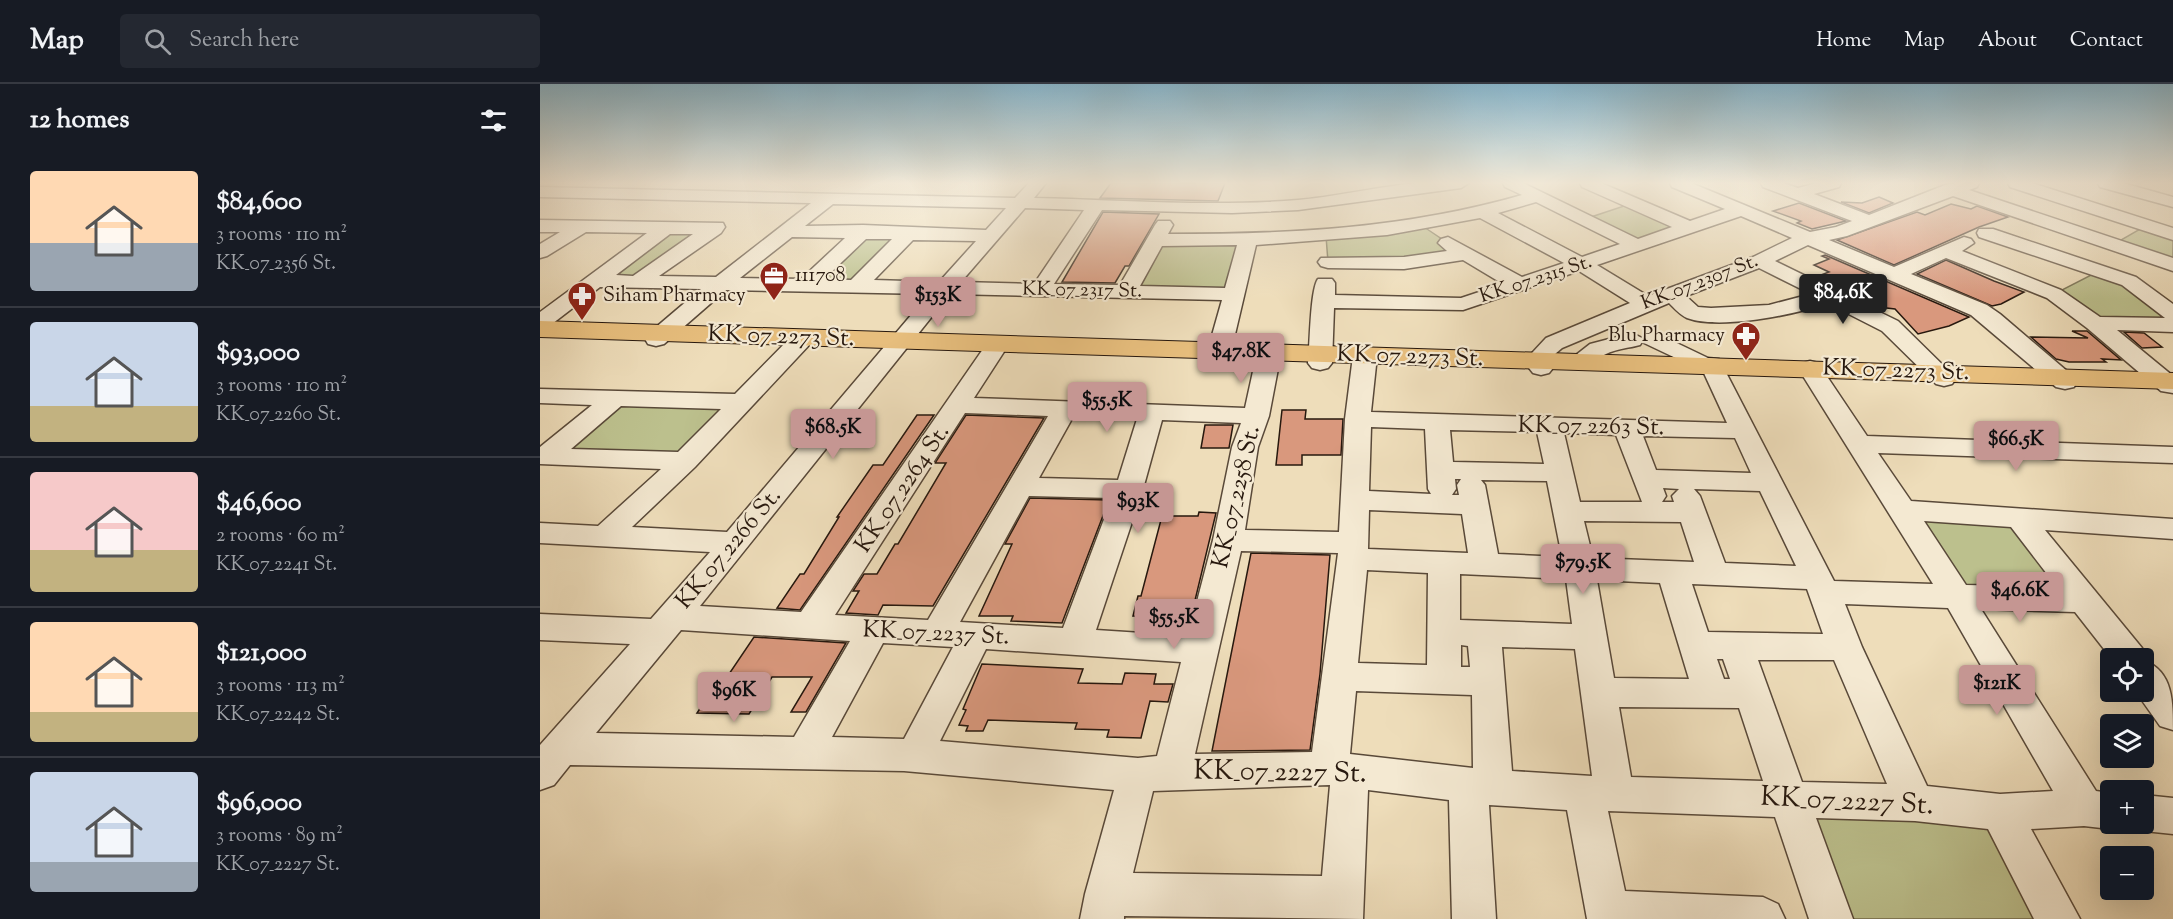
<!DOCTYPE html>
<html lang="en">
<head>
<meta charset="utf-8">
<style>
	body { margin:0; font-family:"Sorts Mill Goudy",serif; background:#242831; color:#f1f3f6; height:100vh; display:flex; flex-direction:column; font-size:22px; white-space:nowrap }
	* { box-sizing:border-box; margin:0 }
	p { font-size:20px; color:#9ea1a6 }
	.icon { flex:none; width:33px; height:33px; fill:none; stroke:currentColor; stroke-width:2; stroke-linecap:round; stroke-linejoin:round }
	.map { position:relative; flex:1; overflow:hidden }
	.sheet { display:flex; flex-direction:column; background:#171b24; width:540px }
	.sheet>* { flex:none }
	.tools { position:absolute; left:1560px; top:564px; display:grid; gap:12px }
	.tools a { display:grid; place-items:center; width:54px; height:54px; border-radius:6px; background:#171b24; box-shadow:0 6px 24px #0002; font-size:30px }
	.price { position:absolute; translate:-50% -51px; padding:0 14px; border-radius:6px; background:#c59692; color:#111; font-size:20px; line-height:39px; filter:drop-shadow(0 2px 3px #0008) }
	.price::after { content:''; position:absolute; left:50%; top:36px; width:18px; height:14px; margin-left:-9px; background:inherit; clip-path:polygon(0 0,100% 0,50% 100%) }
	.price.selected { background:#222; color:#fff }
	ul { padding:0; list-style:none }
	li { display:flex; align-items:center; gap:18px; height:150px; padding:0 30px }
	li+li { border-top:2px solid #363941 }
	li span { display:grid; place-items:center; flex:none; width:168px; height:120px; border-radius:6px; color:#555 }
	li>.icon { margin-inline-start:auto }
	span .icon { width:72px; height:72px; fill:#fffc; stroke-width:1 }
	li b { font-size:26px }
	h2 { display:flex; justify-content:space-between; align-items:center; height:72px; padding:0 30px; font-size:26px }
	header { display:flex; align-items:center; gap:36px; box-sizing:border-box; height:84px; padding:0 30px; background:#171b24; border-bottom:2px solid #363941 }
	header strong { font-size:28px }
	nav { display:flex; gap:33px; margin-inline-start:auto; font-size:21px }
	.search { width:420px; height:54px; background:#242831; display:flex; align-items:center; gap:15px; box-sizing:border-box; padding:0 21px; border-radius:6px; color:#9ea1a6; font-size:22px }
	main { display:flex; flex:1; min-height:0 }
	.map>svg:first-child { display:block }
	.green { fill:#bcc08d; stroke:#726c4e; stroke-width:1.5 }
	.building { fill:#d9987d; stroke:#27180e; stroke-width:1.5 }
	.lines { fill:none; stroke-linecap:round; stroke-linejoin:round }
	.minor-casing { stroke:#594939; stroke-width:3 }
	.major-casing { stroke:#27180e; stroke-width:2 }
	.minor { fill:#f4e9d2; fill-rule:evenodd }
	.major { fill:#e7be7d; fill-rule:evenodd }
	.labels { text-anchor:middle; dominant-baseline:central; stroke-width:4.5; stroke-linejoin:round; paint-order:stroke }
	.far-poi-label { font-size:20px; fill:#27180e; stroke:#f4e9d2; text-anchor:start }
	.far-street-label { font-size:20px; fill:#27180e; stroke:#f4e9d2 }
	.street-label { font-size:24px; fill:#27180e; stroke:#f4e9d2 }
	.near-street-label { font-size:28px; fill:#27180e; stroke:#f4e9d2 }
</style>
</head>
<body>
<header>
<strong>Map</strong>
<div class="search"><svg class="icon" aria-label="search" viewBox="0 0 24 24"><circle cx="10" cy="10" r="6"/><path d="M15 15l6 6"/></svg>Search here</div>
<nav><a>Home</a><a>Map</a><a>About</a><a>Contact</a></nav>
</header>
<main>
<section class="sheet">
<h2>12 homes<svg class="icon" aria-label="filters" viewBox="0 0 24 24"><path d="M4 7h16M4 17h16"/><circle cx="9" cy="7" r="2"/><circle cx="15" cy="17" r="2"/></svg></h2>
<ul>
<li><span style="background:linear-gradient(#ffd9b3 60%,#9aa5b1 0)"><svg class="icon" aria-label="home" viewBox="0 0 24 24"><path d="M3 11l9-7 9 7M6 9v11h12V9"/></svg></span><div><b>$84,600</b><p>3 rooms · 110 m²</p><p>KK_07_2356 St.</p></div></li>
<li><span style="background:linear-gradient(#c9d6e8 70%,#c2b280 0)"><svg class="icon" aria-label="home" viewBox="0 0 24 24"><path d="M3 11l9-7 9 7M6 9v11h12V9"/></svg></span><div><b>$93,000</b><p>3 rooms · 110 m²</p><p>KK_07_2260 St.</p></div></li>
<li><span style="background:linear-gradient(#f6c9c9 65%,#c2b280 0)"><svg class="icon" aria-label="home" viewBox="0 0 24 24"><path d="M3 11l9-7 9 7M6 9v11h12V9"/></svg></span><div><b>$46,600</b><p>2 rooms · 60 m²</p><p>KK_07_2241 St.</p></div></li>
<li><span style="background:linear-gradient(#ffd9b3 75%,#c2b280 0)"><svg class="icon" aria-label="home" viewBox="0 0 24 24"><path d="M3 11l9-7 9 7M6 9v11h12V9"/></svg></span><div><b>$121,000</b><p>3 rooms · 113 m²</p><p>KK_07_2242 St.</p></div></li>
<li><span style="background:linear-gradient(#c9d6e8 75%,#9aa5b1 0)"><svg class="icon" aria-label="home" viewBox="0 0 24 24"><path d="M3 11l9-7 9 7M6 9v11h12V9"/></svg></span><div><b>$96,000</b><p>3 rooms · 89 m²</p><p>KK_07_2227 St.</p></div></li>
</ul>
</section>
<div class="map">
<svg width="1633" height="835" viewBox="0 0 1633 835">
	<rect width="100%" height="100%" fill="#eeddba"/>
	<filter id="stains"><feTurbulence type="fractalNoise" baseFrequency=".00333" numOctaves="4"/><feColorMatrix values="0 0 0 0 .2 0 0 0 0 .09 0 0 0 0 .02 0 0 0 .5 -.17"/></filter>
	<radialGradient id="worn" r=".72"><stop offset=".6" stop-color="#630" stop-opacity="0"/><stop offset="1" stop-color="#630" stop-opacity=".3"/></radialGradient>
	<g class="green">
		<path d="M1093,119l57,25 -52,18 -53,-27z"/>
		<path d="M881,141l43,29 -136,8 -2,-26z"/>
		<path d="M1607,141l26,9v31l-59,-21z"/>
		<path d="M125,145h49l-75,52h-43z"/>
		<path d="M323,147l46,2 -52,53h-52z"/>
		<path d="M616,156h92l-14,54 -107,-3z"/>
		<path d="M1557,188l32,9 44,44 -78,-2 -41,-29z"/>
		<path d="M75,314l128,4 -58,59 -140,-4z"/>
		<path d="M1360,426l119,8 67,82 -129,-4z"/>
		<path d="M1249,714l211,14 60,107h-229z"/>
	</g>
	<g class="building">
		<path d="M571,99h114l-7,18 -118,-3z"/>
		<path d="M1339,113l14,6 -24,10 -28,-11 21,1z"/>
		<path d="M1259,119l47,18 -34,8 -15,-6 4,-2 -28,-10z"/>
		<path d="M1411,120l20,5 6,-3 31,11 -29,10 -85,38 -57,-25 80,-28 8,3z"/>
		<path d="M563,128l56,2 -30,52h-4l-10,17 -53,-1z"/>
		<path d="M1285,171l144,62 -20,9 -31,8 -23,-25 -17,-2 -60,-31 11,-4 -15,-7 15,-6 -7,-3z"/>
		<path d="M1406,176l48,21 30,11 -23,12 -9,2 -75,-32z"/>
		<path d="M1532,247h15l34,29 -19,-1 4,3h-37l-13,-3 -25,-22 57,1z"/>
		<path d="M1584,248l20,1 18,14 -20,1z"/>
		<path d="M742,326h24l-1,9h38l-2,36h-39v10h-26z"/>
		<path d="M377,331h17l-134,195 -23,-2 23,-34h4l35,-57h-2l36,-52h10z"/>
		<path d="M426,331l78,3 -111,188 -50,-1 -5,10 -32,-2 13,-22h-6l11,-17h13l18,-30h3l48,-81h-11z"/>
		<path d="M665,341h28l-4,23h-28z"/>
		<path d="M490,414l79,2 -47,123 -51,-2 2,-5h-34l33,-72h-7z"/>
		<path d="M659,428l17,1 -25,104 -58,-1 5,-20h3l21,-80h36z"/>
		<path d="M711,469l79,2 -10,119 -10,76 -98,1z"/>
		<path d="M214,553l92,6 -40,69h-15l21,-35h-40l-23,37 -52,-1 20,-30h6z"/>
		<path d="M442,580l101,5 -5,14 44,1 3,-11 31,1 -2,10h19l-5,18 -18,-1 -9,37 -34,-1 2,-7 -34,-1 2,-6 -89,-3 -5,11h-17l2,-5 -9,-1 7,-15 -3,-1z"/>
	</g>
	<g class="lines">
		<g class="minor-casing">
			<g id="minor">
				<path d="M489,99h17l-12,15c87,2 176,9 264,2 56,-5 115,-23 171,-17l-8,5 -163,22 -66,3 -130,-3 -48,74 66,1 35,-60 3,-4h12l3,4 -5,9c123,0 235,-5 354,-39l-17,-8 -2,-4h20l115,56 34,-12 -90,-40 -2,-4h21l89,38 35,-12 -53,-22 -2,-4h21l119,49 26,-5 16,-6 -89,-34 -2,-4h22l15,5 19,-5h24l-2,4 -25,7 55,21 76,-30 12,-2h22l-2,4 -8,3 204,68v13l-220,-75 -106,40 -18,4 65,27 70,-30 7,2 3,4 -12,8 99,39 39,27 65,1 -43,-33 -143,-48 -2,-4 2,-4h14l143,48 37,27v28l-56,-2 56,46v17l-12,-2 -74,-63 -40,-30 -101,-40 -35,16 76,31 13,9 74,63 3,5 -3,5 -9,2 -9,-2 -85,-72 -163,-70 -33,16 123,60 54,53 4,5 -4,5 -8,2 -8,-2 -54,-53 -55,-28c-32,12 -108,27 -140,15 -7,-3 -13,-10 -18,-15l-107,45 -7,6 -2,14 -4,5 -8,2 -8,-2 -4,-5 3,-15 14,-15 84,-35 -51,-32 -116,39 -129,-2 -2,55 -4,5 -8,2 -8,-2 -4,-5c2,-17 2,-73 10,-84h14l3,4v12l126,3 42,-14 -40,-24 -59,9 -76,-1 -7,-2 -3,-4 3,-4 83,-1 43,-6 -9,-8 3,-4 7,-2 74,40 42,-14 -84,-45 -93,17 -131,10 -27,115 -4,5 -8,2 -8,-2 -4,-5 17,-60 -272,-6 -250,312 101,6 189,-273 8,-2 8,2 3,5 -35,54 271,10 12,-55 4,-5 8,-2 8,2 4,5 -12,63 -11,31 -13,83 94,2 6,-113 8,-63 4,-5 8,-2 8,2 4,5 -6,56 356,11 -24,-52 -61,-29 -2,3c-11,3 -24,4 -34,9 -14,6 -19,17 -35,13l-4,-5 23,-18 42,-11 10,5 10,-5 8,2 48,23 11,1 115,222 99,3 -135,-216 4,-5 8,-2 8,2 49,73 306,11v16l-295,-10 33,48 262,18v20l-128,-9 97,118 5,10 -2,3c28,11 28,41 28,69l-13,-4 -24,-34h8v-34h-33l-36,-46 -94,-3 115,182 14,2v31h14l-14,5 -26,-3 -53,3 49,90h-46l-46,-90 -73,-8 -99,-3 37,101h-44l-34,-102 -167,-6 17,80 138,6 15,7 7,15h-198l-20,-109 -78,-5 7,114h-44l-3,-119 -81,-10 -5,129 -239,-3v3h-44l5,-25 29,-104 -210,-19 -334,-6 -16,20 -14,5v-45l90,-101 -90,-4v-26l111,5 59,-67 -170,-9v-20l58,3 63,-57 -121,-5v-17l52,-42 -52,-2v-14l195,5 60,-61 8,-2 8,2 3,5 -3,5 -116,124 -63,60 95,5 202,-238 -203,-4 -62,54 -8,2 -8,-2 -3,-5 3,-5 53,-45 -101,-2 -52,40 -8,2v-17l107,-79 -61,-1 -39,24 -7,2v-14l20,-12h-20v-12l183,3 2,4 -4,6 -62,43 57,1 95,-74 -271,-6v-10l475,11zM996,118l84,42 -38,13 -84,-44zM293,120l173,4 -20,22 -123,-5 -58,1zM485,124l59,2 -50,74 -73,-2zM1201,132l51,22 -39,19 -105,39 -51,-31zM130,150h23l-60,42 -17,-1zM252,153l53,1 -44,41 -61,-1zM326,155h26l-41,41 -27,-1zM373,156l63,1 -37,41 -65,-2zM697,161l-12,43 -85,-2 22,-40zM1219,184l52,26 -42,11 -58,3 -13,-1 -12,-11zM81,322l100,3 -43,43 -107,-3zM425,329l83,3 -120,204 -93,-5zM533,333l64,2 -19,61 -79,-2zM622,336l79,3 -9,24 -19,93 -25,96 -92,-6 47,-141zM831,343l54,2 3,60 3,5 -62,-3zM910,346l87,2 7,32 -91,-2zM1024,349l52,2 26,67h-62zM1103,352l92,2 16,35 -95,-3zM915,395h6l-4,6 2,10h-7l4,-6zM941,396l66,1 15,76 -64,-3 -13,-69zM1123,404l16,1 -7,7 2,6h-12l4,-6zM1154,405l66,2 36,75 -71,-3 -25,-67zM489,412l83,2 -49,130 -103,-6zM829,426l93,4 6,39 -100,-4zM1044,437l97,1 13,40 -101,-4zM1384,437l87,6 46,60 -91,-2zM701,467l97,2 -26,199 -117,2zM827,486l61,3 -1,92 -69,-2zM920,490l106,5 6,45 -112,-4zM1057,496l63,3 29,96 -75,-1zM1152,500l115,5 16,45 -115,-2zM1305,520l103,4 105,183 -53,3 -73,-8 -65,-139zM141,546l169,11 -56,96 -198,-4zM343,559l70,4 -49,92 -72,-2zM921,561l7,1 2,21h-9zM962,563l73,2 17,127 -80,-5zM446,565l195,13 -24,94 -19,2 -198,-17zM1177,575h6l7,20h-6zM1218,576h76l53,124 -85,-2zM816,607l116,4 1,73 -123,-14zM1079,623l120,1 24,73 -132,-4zM790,701l-8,91 -189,-3 20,-82z"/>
				<path d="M1468,99h24l141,45v12l-163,-53z"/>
				<path d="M1558,99h25l50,14v10l-73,-20z"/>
				<path d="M1604,711l29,3v36l-29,-3 -14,-5 -1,-2h15z"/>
			</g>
		</g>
		<g class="major-casing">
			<path id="major" d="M0,237l1633,52v16l-1633,-52z"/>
		</g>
		<use href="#minor" class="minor"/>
		<use href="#major" class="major"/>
	</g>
	<linearGradient id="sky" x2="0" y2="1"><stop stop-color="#89b8cf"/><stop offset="0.46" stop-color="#f7f0e0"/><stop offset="1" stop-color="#f7f0e0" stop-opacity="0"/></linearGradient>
	<rect width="1633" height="215" fill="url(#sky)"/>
	<defs>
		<g id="office-pin" transform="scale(1.5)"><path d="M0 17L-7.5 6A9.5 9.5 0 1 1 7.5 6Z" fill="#8f2418" stroke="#f4e9d2"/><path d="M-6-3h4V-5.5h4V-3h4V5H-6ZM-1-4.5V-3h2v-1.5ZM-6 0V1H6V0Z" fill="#fff"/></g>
		<g id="pharmacy-pin" transform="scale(1.5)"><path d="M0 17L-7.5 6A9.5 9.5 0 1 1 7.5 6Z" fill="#8f2418" stroke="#f4e9d2"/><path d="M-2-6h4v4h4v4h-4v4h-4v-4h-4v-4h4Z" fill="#fff"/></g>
	</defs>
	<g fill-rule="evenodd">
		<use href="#office-pin" x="234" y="192"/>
		<use href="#pharmacy-pin" x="42" y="212"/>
		<use href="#pharmacy-pin" x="1206" y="252"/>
	</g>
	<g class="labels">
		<g class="far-poi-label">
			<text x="255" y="192">111708</text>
			<text x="63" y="212">Siham Pharmacy</text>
			<text x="1185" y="252" text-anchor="end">Blu Pharmacy</text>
		</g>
		<g class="far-street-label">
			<text transform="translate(996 196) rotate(-18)">KK_07_2315 St.</text>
			<text transform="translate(1160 199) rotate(-21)">KK_07_2307 St.</text>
			<text transform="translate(542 207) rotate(1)">KK_07_2317 St.</text>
		</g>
		<g class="street-label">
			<text transform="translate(241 253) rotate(2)">KK_07_2273 St.</text>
			<text transform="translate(870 273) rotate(2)">KK_07_2273 St.</text>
			<text transform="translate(1356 287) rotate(2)">KK_07_2273 St.</text>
			<text transform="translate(1051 343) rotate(1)">KK_07_2263 St.</text>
			<text transform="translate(363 405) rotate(-56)">KK_07_2264 St.</text>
			<text transform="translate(697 413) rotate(-77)">KK_07_2258 St.</text>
			<text transform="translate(189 465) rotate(-50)">KK_07_2266 St.</text>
			<text transform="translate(396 550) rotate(3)">KK_07_2237 St.</text>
		</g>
		<g class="near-street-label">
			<text transform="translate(740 689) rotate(1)">KK_07_2227 St.</text>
			<text transform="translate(1307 718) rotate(3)">KK_07_2227 St.</text>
		</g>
	</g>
	<rect width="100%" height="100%" filter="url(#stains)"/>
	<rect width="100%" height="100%" fill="url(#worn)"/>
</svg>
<div class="tools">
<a><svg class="icon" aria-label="locate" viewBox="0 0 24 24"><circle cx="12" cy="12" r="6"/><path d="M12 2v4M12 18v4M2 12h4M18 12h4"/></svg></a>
<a><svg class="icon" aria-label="layers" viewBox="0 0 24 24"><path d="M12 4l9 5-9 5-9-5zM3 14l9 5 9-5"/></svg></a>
<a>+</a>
<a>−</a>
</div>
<b class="price selected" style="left:1303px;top:241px">$84.6K</b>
<b class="price" style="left:398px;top:244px">$153K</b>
<b class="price" style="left:701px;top:300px">$47.8K</b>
<b class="price" style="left:567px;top:349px">$55.5K</b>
<b class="price" style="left:293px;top:376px">$68.5K</b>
<b class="price" style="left:1476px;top:388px">$66.5K</b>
<b class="price" style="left:598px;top:450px">$93K</b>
<b class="price" style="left:1043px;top:511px">$79.5K</b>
<b class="price" style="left:1480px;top:539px">$46.6K</b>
<b class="price" style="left:634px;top:566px">$55.5K</b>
<b class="price" style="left:1457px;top:632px">$121K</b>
<b class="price" style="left:194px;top:639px">$96K</b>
</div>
</main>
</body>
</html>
